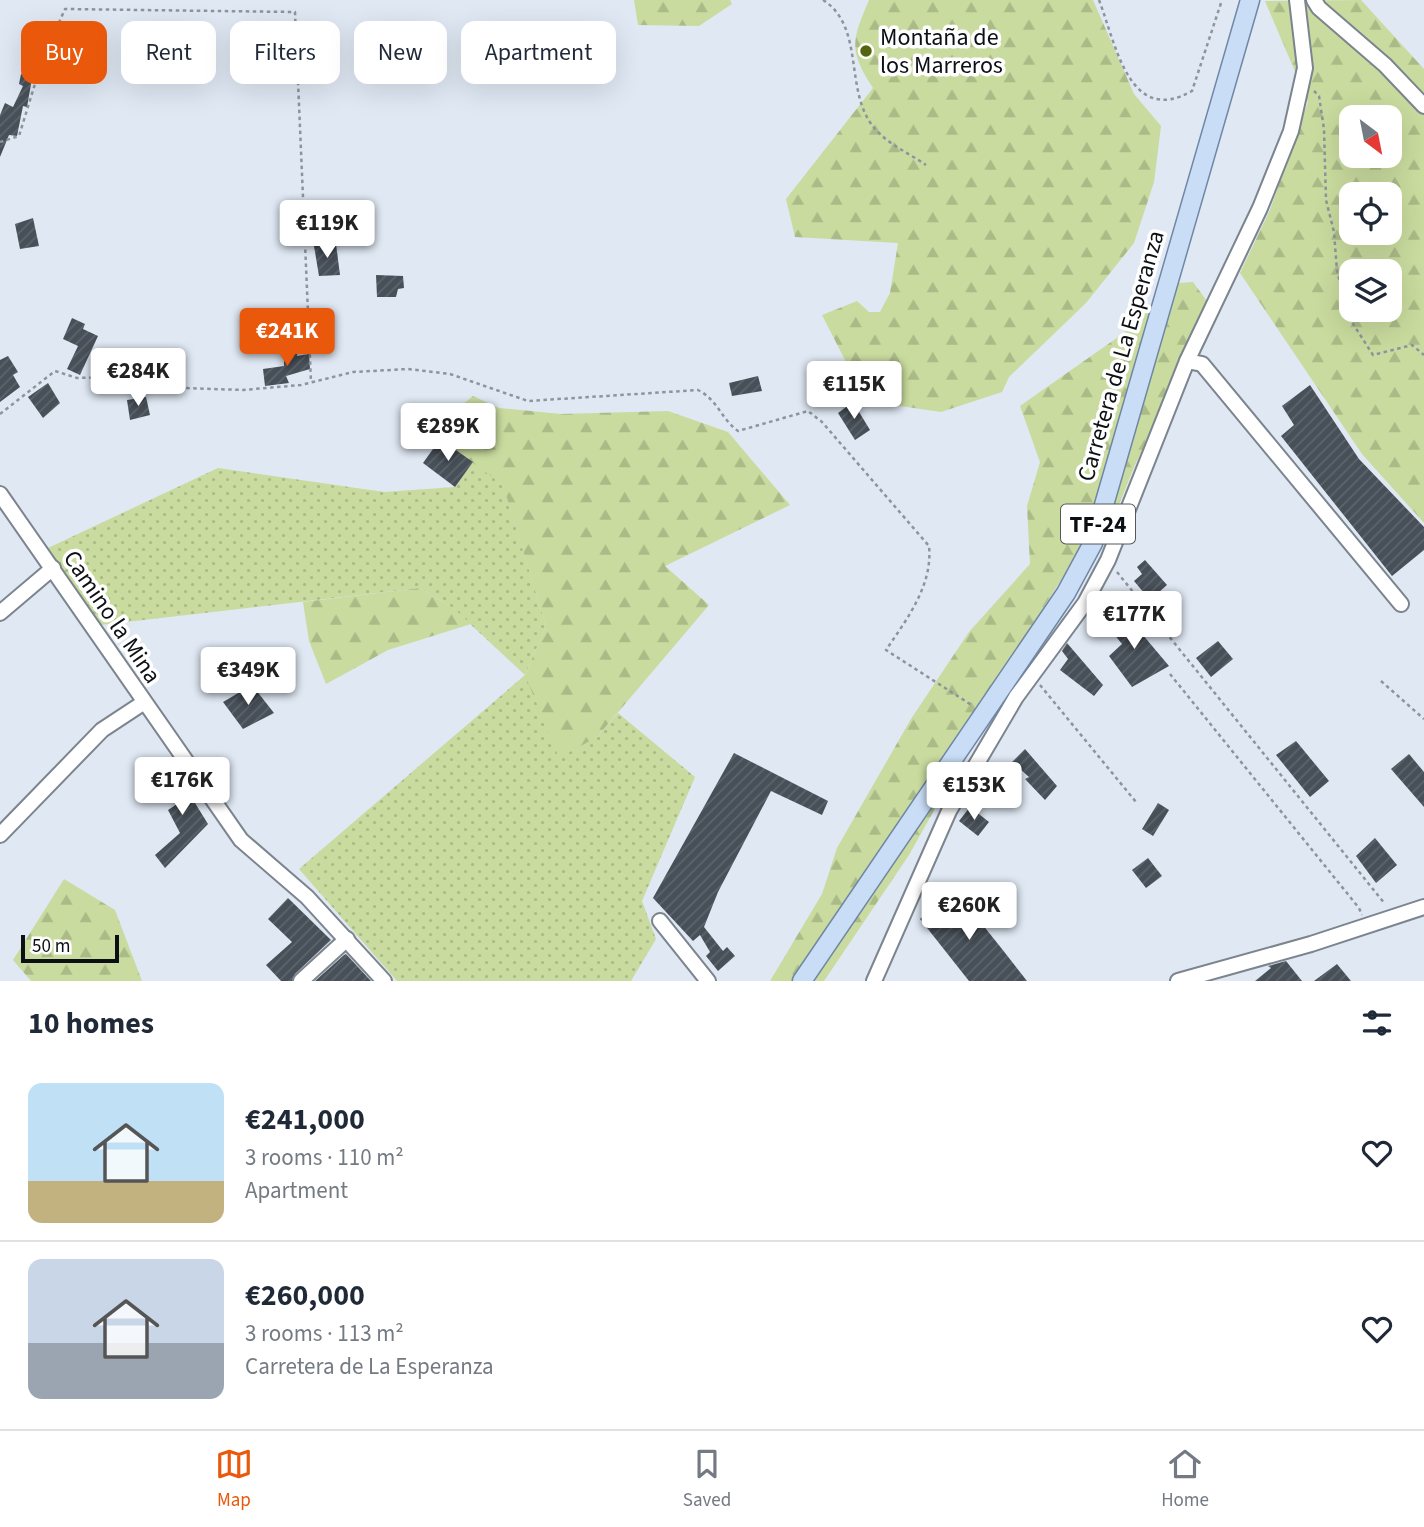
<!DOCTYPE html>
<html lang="en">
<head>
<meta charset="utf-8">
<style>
	body { margin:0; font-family:"Source Sans 3",sans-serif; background:#f2f2f3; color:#1f2937; height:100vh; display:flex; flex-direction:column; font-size:26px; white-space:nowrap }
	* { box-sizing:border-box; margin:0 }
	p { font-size:23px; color:#747a83 }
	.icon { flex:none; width:38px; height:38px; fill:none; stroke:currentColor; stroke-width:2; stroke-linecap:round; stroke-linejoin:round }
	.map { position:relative; height:981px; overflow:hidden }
	.details { display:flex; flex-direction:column; background:#fff; flex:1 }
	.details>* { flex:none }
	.banner { position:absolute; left:21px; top:21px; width:700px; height:63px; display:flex; gap:14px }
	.needle { width:46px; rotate:148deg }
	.controls { position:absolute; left:1339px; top:105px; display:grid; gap:14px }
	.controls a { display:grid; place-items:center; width:63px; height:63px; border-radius:14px; background:#fff; box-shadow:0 7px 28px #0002; font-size:35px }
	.scale { position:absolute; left:21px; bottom:18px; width:98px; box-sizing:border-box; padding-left:7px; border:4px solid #0c0f13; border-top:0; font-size:19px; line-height:24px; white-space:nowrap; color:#0c0f13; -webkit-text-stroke:5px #fff; paint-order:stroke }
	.price { position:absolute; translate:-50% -60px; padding:0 16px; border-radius:7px; background:#fff; color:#222; font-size:23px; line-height:46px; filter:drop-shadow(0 2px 4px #0008) }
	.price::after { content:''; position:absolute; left:50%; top:42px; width:21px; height:16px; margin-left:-10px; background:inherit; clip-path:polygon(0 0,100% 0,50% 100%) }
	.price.current { background:#ea580c; color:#fff }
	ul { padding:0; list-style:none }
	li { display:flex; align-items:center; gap:21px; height:175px; padding:0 28px }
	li+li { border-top:2px solid #e0e1e3 }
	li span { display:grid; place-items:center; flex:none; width:196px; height:140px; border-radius:14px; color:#555 }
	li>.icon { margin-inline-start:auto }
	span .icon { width:84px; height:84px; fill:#fffc; stroke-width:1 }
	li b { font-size:30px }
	h2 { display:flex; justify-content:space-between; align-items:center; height:84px; padding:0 28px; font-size:30px }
	.chip { padding:0 24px; border-radius:14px; background:#fff; box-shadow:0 7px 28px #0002; font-size:24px; line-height:63px }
	.chip.current { background:#ea580c; color:#fff }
	.menu { display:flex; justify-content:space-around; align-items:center; height:98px; border-top:2px solid #e0e1e3; background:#fff; font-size:19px; color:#747a83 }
	.menu a { display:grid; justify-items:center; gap:4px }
	.menu .current { color:#ea580c }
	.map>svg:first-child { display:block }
	.green { fill:url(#green-dots) }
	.forest { fill:url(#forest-firs); fill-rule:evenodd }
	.building { fill:url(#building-hatch) }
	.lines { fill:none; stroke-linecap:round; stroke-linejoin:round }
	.minor-casing { stroke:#7c848e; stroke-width:18 }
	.major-casing { stroke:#6f87a4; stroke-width:21 }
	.path { stroke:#8d949c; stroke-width:2.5; stroke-dasharray:3.5 3.5; stroke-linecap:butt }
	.minor { stroke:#fff; stroke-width:14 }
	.major { stroke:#c9ddf7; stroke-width:18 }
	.poi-dot { fill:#53650f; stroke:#fff; stroke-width:2.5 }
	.labels { text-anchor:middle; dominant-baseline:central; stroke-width:7; stroke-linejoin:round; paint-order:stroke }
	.shield { fill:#fff; stroke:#55575a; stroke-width:2 }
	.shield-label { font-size:23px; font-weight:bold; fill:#0c0f13 }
	.poi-label { font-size:24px; fill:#0c0f13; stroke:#fff; text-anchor:start }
	.street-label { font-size:24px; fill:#0c0f13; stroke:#fff }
</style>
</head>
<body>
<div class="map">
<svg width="1424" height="981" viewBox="0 0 1424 981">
	<defs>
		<pattern id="green-dots" width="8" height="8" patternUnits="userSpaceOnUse" patternTransform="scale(1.75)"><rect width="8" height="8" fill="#c9db9e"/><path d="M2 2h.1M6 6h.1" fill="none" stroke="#abbb87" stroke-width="1.8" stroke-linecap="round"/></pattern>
		<pattern id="forest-firs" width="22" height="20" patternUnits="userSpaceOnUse" patternTransform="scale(1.75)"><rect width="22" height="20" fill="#c9db9e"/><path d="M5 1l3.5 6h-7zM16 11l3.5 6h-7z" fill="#abbb87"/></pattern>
		<pattern id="building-hatch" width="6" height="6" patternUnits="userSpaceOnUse" patternTransform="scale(1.75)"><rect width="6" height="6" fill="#474f58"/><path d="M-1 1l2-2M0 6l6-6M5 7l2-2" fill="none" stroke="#5d646b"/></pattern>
	</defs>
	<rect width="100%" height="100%" fill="#dfe8f3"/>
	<path class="green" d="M473,462l30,22 43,142 -21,49 72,62 21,-24 77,64 -53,124 14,38 -25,42h-234l-98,-112 226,-194 -71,-66 -34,-21 -320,37 -52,-77 170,-80 166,24 71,-5z"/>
	<g class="forest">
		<path d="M634,0h96l2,4 -33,22 -61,-1z"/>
		<path d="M869,0h224l41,94 27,32 -7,56 -20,61 -48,60 -77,74 -7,15 -61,20 -75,-11 -44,-86 35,-14 12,11h11l10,-19 8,-50 -103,-6 -9,-38 87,-111c-25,-38 -21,-48 -4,-88z"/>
		<path d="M1361,0l63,69v454l-62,-69 -122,-181 30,-63 38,-108 -43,-101zM1351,117h39v39h-39zM1351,194h39v39h-39zM1351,271h39v39h-39z"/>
		<path d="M1193,282l19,26 -77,157 -31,76 -34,25 -65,101 -41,90 -55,98 -85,126h-54l52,-87 15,-46 74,-129 58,-87 61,-68 -3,-58 13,-44 -20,-56 101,-71 58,-52z"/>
		<path d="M473,396l26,12 62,6 107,-3 60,21 62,73 -125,61 44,39 -112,132 -38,21 -34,-83 21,-49 -43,-141 -63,-46 -6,-11z"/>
		<path d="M420,588l34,21 17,15 -83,26 -62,34 -17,-43 -6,-39z"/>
		<path d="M64,879l51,31 27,71h-111l-18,-21z"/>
	</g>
	<g class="building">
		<path d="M29,71l4,2 -6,34 -4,-1 -6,30 -8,-1 -9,22v-42l5,-12 8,4 10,-21 -4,-2 2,-10 6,2z"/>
		<path d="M33,218l6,28 -19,3 -5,-25z"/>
		<path d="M336,244l4,31 -21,1 -5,-30z"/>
		<path d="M376,275l27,1 1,12 -6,1 -2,8h-19z"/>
		<path d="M72,318l13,6 -2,5 15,7 -18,39 -13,-6 11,-23 -15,-7z"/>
		<path d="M284,348l14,1 -1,7 12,-2 1,15 -24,7 3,7 -24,3 -2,-17 21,-3z"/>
		<path d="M8,356l10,16 -5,3 7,12 -20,15v-42z"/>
		<path d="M758,376l4,15 -30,5 -3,-13z"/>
		<path d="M48,383l12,20 -17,15 -15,-21z"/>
		<path d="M1310,385l49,74 65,68v23l-32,26 -111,-140 13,-11 -12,-19z"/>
		<path d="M146,397l4,18 -20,5 -3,-20z"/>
		<path d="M853,402l17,28 -15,10 -17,-27z"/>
		<path d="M440,439l33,23 -18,25 -32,-24z"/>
		<path d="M1145,560l22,25 -17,15 -16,-19 8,-7 -5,-7z"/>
		<path d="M1121,609l48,57 -37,21 -23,-31 13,-12 -17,-21z"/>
		<path d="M1218,641l15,18 -22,18 -15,-19z"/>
		<path d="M1067,643l36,42 -9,11 -34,-26 8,-11 -6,-8z"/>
		<path d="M252,685l22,28 -31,16 -20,-27z"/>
		<path d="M1296,741l33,40 -19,16 -34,-42z"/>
		<path d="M1025,749l32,37 -12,14 -20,-21 4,-2 -17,-15z"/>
		<path d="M734,753l94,48 -6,14 -51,-24 -53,101 -14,35 19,24 4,-4 8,9 -17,15 -12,-15 4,-4 -10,-17 -7,6 -40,-43z"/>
		<path d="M1409,754l15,18v35l-33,-38z"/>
		<path d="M176,764l25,35 -6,4 13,21 -43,44 -10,-13 25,-22 -12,-23 15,-10 -19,-28z"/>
		<path d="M1158,803l11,7 -16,26 -11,-7z"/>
		<path d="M970,807l19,15 -11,14 -19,-15z"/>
		<path d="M1375,838l22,27 -21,18 -20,-27z"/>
		<path d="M1148,858l14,18 -16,12 -14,-18z"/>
		<path d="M954,889l48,60 25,32h-58l-49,-62z"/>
		<path d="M288,898l43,42 -36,34 -3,7h-11l-15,-16 26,-23 -24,-23z"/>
		<path d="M346,954l25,27h-56l29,-26z"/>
		<path d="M1286,961l16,20h-47l16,-13 -3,-2z"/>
		<path d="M1337,964l14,17h-37z"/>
	</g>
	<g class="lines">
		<g class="minor-casing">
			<g id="minor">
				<path d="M1314,0l5,8 66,57 39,41"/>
				<path d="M1187,361l15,3 199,240"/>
				<path d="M0,494l241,346 66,57 77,84"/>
				<path d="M0,613l53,-45"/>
				<path d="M0,835l102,-105 41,-27"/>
				<path d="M660,921l48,60"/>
				<path d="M301,981l46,-42"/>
				<path d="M874,981l75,-170 67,-114 69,-94 23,-43 79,-199 73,-153 31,-77 14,-63 -8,-68"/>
				<path d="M1178,981l133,-37 113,-37"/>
			</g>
		</g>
		<g class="major-casing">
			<path id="major" d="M802,981l264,-388 27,-50 157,-543"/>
		</g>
		<g class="path">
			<path d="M823,0c44,28 19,95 54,131 13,14 33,23 49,34"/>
			<path d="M1099,0c17,44 30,127 93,91l30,-91"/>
			<path d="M1314,91l5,5 5,33 2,71 8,32 3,39 13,48 23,36 39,-10 12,10"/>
			<path d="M0,142l19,-6 23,-75 23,-52 230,3 16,370"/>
			<path d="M0,414l55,-43 22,7 37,-1 70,11 59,2 58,-5 52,-13 55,-3 42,5 78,27 170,-11c20,10 23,29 40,41l70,-20 14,11 107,124c4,39 -22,73 -43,104l87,56"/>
			<path d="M1117,572l268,332"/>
			<path d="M1170,674l189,234 3,7"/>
			<path d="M1381,681l43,38"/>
			<path d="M1040,685l96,117"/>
		</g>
		<use href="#minor" class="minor"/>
		<use href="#major" class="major"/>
	</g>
	<circle class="poi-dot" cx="866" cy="51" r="7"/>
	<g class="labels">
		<rect class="shield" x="1061" y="504.5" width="74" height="39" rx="5"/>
		<g class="shield-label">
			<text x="1098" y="524">TF-24</text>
		</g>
		<g class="poi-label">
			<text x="880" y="37">Montaña de<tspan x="880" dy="28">los Marreros</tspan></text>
		</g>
		<g class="street-label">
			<text transform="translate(1121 356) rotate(-74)">Carretera de La Esperanza</text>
			<text transform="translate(112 617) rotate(56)">Camino la Mina</text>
		</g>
	</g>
</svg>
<div class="controls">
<a><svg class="needle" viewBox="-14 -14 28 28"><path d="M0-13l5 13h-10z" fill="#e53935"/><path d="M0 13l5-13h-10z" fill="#747a83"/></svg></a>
<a><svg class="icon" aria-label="locate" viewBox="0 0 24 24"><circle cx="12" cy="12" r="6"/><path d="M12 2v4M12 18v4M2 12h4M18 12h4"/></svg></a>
<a><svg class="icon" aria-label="layers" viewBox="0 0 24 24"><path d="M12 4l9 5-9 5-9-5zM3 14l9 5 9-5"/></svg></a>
</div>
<div class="scale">50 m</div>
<b class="price" style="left:327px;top:260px">€119K</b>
<b class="price current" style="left:287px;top:368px">€241K</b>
<b class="price" style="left:138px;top:408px">€284K</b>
<b class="price" style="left:854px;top:421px">€115K</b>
<b class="price" style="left:448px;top:463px">€289K</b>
<b class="price" style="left:1134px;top:651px">€177K</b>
<b class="price" style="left:248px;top:707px">€349K</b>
<b class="price" style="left:182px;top:817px">€176K</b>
<b class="price" style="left:974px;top:822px">€153K</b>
<b class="price" style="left:969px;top:942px">€260K</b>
<div class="banner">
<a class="chip current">Buy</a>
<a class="chip">Rent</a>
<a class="chip">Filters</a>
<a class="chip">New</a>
<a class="chip">Apartment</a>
</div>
</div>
<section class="details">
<h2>10 homes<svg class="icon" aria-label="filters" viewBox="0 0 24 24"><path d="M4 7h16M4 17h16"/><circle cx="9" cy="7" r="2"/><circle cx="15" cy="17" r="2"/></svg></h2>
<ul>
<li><span style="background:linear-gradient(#bfe0f5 70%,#c2b280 0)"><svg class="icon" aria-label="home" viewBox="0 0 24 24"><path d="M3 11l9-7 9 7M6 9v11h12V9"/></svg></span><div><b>€241,000</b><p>3 rooms · 110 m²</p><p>Apartment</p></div><svg class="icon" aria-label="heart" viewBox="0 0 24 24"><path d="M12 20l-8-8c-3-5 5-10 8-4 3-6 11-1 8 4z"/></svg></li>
<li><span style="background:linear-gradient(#c9d6e8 60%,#9aa5b1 0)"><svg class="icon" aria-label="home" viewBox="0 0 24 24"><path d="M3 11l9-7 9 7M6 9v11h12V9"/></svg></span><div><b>€260,000</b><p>3 rooms · 113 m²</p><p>Carretera de La Esperanza</p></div><svg class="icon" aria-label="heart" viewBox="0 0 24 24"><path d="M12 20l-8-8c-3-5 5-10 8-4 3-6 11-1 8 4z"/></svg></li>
</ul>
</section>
<nav class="menu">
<a class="current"><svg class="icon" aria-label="map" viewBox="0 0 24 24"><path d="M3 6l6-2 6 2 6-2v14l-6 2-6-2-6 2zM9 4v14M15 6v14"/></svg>Map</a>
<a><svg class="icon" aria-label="saved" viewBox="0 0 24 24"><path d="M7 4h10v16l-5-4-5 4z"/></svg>Saved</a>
<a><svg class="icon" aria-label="home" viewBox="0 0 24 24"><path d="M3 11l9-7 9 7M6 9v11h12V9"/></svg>Home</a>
</nav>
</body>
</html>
